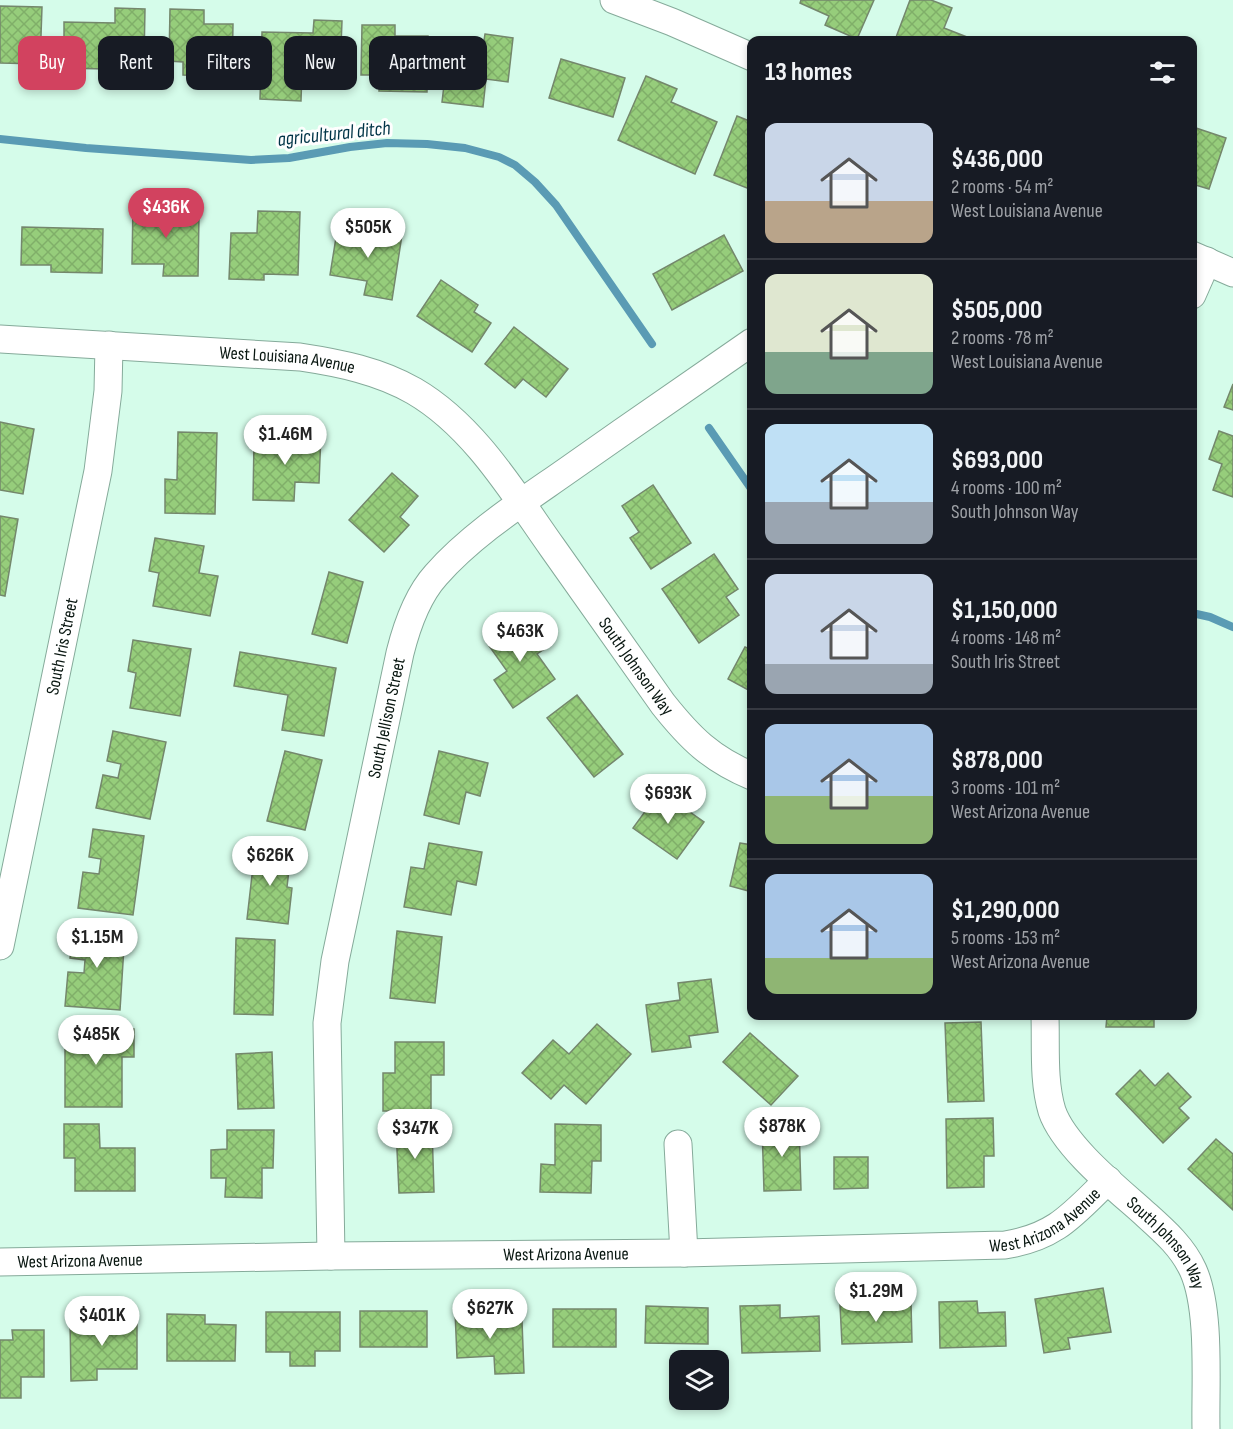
<!DOCTYPE html>
<html lang="en">
<head>
<meta charset="utf-8">
<style>
	body { margin:0; font-family:"Sofia Sans Condensed",sans-serif; background:#242831; color:#f1f3f6; height:100vh; display:flex; flex-direction:column; font-size:22px; white-space:nowrap }
	* { box-sizing:border-box; margin:0 }
	p { font-size:20px; color:#9ea1a6 }
	.icon { flex:none; width:33px; height:33px; fill:none; stroke:currentColor; stroke-width:2; stroke-linecap:round; stroke-linejoin:round }
	.map { position:relative; flex:1; overflow:hidden }
	.drawer { position:absolute; left:747px; top:36px; width:450px; height:984px; display:flex; flex-direction:column; background:#171b24; border-radius:12px; box-shadow:0 3px 9px #0003 }
	.drawer>* { flex:none }
	.guide { position:absolute; left:18px; top:36px; width:570px; height:54px; display:flex; gap:12px }
	.fabs { position:absolute; left:669px; top:1350px; display:grid; gap:12px }
	.fabs a { display:grid; place-items:center; width:60px; height:60px; border-radius:12px; background:#171b24; box-shadow:0 3px 9px #0003; font-size:30px }
	.price { position:absolute; translate:-50% -51px; padding:0 14px; border-radius:21px; background:#fff; color:#222; font-size:20px; line-height:39px; filter:drop-shadow(0 2px 3px #0008) }
	.price::after { content:''; position:absolute; left:50%; top:36px; width:18px; height:14px; margin-left:-9px; background:inherit; clip-path:polygon(0 0,100% 0,50% 100%) }
	.price.selected { background:#d2425f; color:#fff }
	ul { padding:0; list-style:none }
	li { display:flex; align-items:center; gap:18px; height:150px; padding:0 18px }
	li+li { border-top:2px solid #363941 }
	li span { display:grid; place-items:center; flex:none; width:168px; height:120px; border-radius:12px; color:#555 }
	li>.icon { margin-inline-start:auto }
	span .icon { width:72px; height:72px; fill:#fffc; stroke-width:1 }
	li b { font-size:26px }
	h2 { display:flex; justify-content:space-between; align-items:center; height:72px; padding:0 18px; font-size:26px }
	.pill { padding:0 21px; border-radius:12px; background:#171b24; box-shadow:0 3px 9px #0003; font-size:21px; line-height:54px }
	.pill.selected { background:#d2425f; color:#fff }
	.map>svg:first-child { display:block }
	.lines { fill:none; stroke-linecap:round; stroke-linejoin:round }
	.stream { stroke:#5a9bb4; stroke-width:8 }
	.building { fill:url(#building-cross-hatch); stroke:#74876c; stroke-width:1.5 }
	.street-casing { stroke:#85aa9a; stroke-width:29 }
	.street { stroke:#fff; stroke-width:27 }
	.labels { text-anchor:middle; dominant-baseline:central; stroke-width:6; stroke-linejoin:round; paint-order:stroke }
	.street-label { font-size:18px; fill:#081610; stroke:#fefefe }
	.water-label { font-size:20px; font-style:italic; fill:#003447; stroke:#fefefe }
</style>
</head>
<body>
<div class="map">
<svg width="1233" height="1429" viewBox="0 0 1233 1429">
	<defs>
		<pattern id="building-cross-hatch" width="8" height="8" patternUnits="userSpaceOnUse" patternTransform="scale(1.5)"><rect width="8" height="8" fill="#96cd7b"/><path d="M0 0l8 8M0 8l8-8" fill="none" stroke="#80af69"/></pattern>
	</defs>
	<rect width="100%" height="100%" fill="#d5fcea"/>
	<g class="lines">
		<g class="stream">
			<path d="M0,139l86,9 165,12 38,-2 61,-11 37,-4 40,1 38,4 34,9 16,8 20,17 21,23 96,139"/>
			<path d="M709,428l43,62"/>
			<path d="M1192,613l18,4 23,10"/>
		</g>
	</g>
	<g class="building">
		<path d="M801,0h73l-17,39 -32,-14 4,-9 -29,-13z"/>
		<path d="M910,0h21l21,8 -8,20 23,9 -1,3h-71z"/>
		<path d="M0,6l42,1 -2,57 -40,-1z"/>
		<path d="M115,8l30,1 -1,51h-38l-1,9 -41,-1v-46l51,1z"/>
		<path d="M170,9l34,1v14h29l-1,52 -49,-1v-13l-14,-1z"/>
		<path d="M314,20l28,1 -2,51 -38,-1 -1,30 -41,-2 2,-67 51,1z"/>
		<path d="M362,25h33v11h33l-1,56 -48,-1 1,-16h-19z"/>
		<path d="M485,34l28,4 -5,44 -22,-3 -3,28 -41,-5 7,-59 34,4z"/>
		<path d="M561,59l64,19 -12,39 -64,-19z"/>
		<path d="M646,76l31,13 -6,13 46,20 -22,52 -77,-34z"/>
		<path d="M737,116l15,6v68l-38,-15z"/>
		<path d="M1196,128l30,10 -17,51 -17,-5v-45z"/>
		<path d="M133,204l40,1v9l26,1 -1,61h-35l1,-12h-32z"/>
		<path d="M258,211l42,1 -2,63 -34,-1v6l-35,-1 2,-46h26z"/>
		<path d="M338,225l64,10 -10,65 -28,-5 3,-14 -37,-6z"/>
		<path d="M22,227l81,2 -1,44 -51,-1v-7h-30z"/>
		<path d="M724,235l19,36 -71,39 -19,-36z"/>
		<path d="M441,280l37,25 -4,7 17,11 -19,29 -55,-36z"/>
		<path d="M514,327l54,42 -22,28 -23,-18 -8,9 -30,-24z"/>
		<path d="M1233,384v26l-9,-3z"/>
		<path d="M0,422l34,7 -11,65 -23,-4z"/>
		<path d="M1219,431l14,5v61l-20,-7 9,-26 -13,-5z"/>
		<path d="M178,432l39,1 -2,81 -50,-1v-34l12,1z"/>
		<path d="M289,433l32,1 -2,49 -24,-1 -1,19 -41,-1 1,-59 34,1z"/>
		<path d="M392,473l26,23 -18,21 9,8 -25,27 -35,-32z"/>
		<path d="M653,485l38,58 -40,26 -21,-31 9,-6 -17,-26z"/>
		<path d="M0,516l18,3 -13,77 -5,-1z"/>
		<path d="M155,538l49,8 -5,27 19,3 -8,40 -57,-10 6,-33 -10,-2z"/>
		<path d="M714,554l24,35 -12,8 13,18 -40,28 -37,-54z"/>
		<path d="M329,572l34,10 -16,61 -35,-9z"/>
		<path d="M525,617l21,31 -9,6 18,25 -42,29 -19,-28 13,-9 -20,-28z"/>
		<path d="M133,640l58,9 -11,67 -50,-8 6,-35 -8,-2z"/>
		<path d="M745,647l7,3v42l-24,-13z"/>
		<path d="M240,652l96,16 -12,68 -42,-6 6,-35 -54,-9z"/>
		<path d="M577,695l46,59 -29,23 -47,-59z"/>
		<path d="M113,731l53,11 -16,77 -54,-11 7,-33 15,3 3,-14 -14,-3z"/>
		<path d="M285,751l37,9 -17,70 -38,-9z"/>
		<path d="M439,751l49,12 -8,33 -14,-4 -7,32 -35,-9z"/>
		<path d="M660,791l44,31 -27,37 -44,-31z"/>
		<path d="M93,829l51,7 -11,79 -55,-7 5,-36 16,2 2,-15 -12,-2z"/>
		<path d="M429,843l53,9 -6,33 -19,-4 -6,34 -47,-8 7,-40 13,2z"/>
		<path d="M740,843l12,2v47l-22,-6z"/>
		<path d="M255,849l36,4 -4,34 5,1 -4,36 -41,-5z"/>
		<path d="M73,927l52,4 -5,79 -55,-4 3,-34 16,1 1,-13 -15,-2z"/>
		<path d="M397,931l45,6 -7,66 -45,-5z"/>
		<path d="M236,938l39,2 -2,75 -39,-1z"/>
		<path d="M711,979l7,53 -29,4 2,11 -39,5 -6,-47 34,-5 -2,-17z"/>
		<path d="M1107,1016h47v11h-48z"/>
		<path d="M981,1022l3,79 -36,1 -3,-79z"/>
		<path d="M597,1024l34,30 -45,50 -22,-19 -13,14 -29,-26 31,-33 16,14z"/>
		<path d="M65,1029h69v28h-12v50h-57z"/>
		<path d="M750,1033l48,43 -27,29 -48,-43z"/>
		<path d="M395,1042h49v33h-13v36h-48v-38h12z"/>
		<path d="M272,1052l2,56 -36,1 -2,-55z"/>
		<path d="M1140,1070l15,16 13,-13 23,24 -12,11 10,10 -26,25 -47,-49z"/>
		<path d="M993,1118l1,38h-10v31l-37,1 -1,-69z"/>
		<path d="M64,1124h35l1,24h35v43h-60v-33h-11z"/>
		<path d="M555,1124l46,1v36h-9l-1,32 -51,-1 1,-28 14,1z"/>
		<path d="M799,1124l2,66 -37,1 -2,-66z"/>
		<path d="M432,1127l2,65 -35,1 -3,-65z"/>
		<path d="M227,1130h47l-1,38h-11v30l-37,-1 1,-19h-15v-28l16,-1z"/>
		<path d="M1216,1139l17,15v56l-45,-41z"/>
		<path d="M834,1157h34v31l-34,1z"/>
		<path d="M1103,1288l8,44 -43,6 2,11 -26,4 -9,-54z"/>
		<path d="M977,1301l1,12 27,-1 1,34 -66,2 -1,-46z"/>
		<path d="M911,1303l1,39 -70,2 -2,-39z"/>
		<path d="M780,1305v13l39,-2 1,35 -78,2 -2,-47z"/>
		<path d="M646,1306l62,2v36l-63,-1z"/>
		<rect x="553" y="1309" width="63" height="38"/>
		<path d="M492,1310l1,12 29,-1 2,52 -29,1 -1,-18 -37,2 -2,-47z"/>
		<rect x="360" y="1311" width="67" height="36"/>
		<path d="M266,1312h74v39h-25v15h-25v-14h-24z"/>
		<path d="M167,1314l38,1v9l31,1 -1,36h-68z"/>
		<path d="M137,1320v49h-40v11l-26,1 -1,-60z"/>
		<path d="M12,1330h32v47h-23v21h-21v-58h13z"/>
	</g>
	<g class="lines">
		<g class="street-casing">
			<g id="street">
				<path d="M614,0l58,22 80,35"/>
				<path d="M1192,255l41,18"/>
				<path d="M1192,295l15,-34"/>
				<path id="s1" d="M0,339l300,18c40,6 79,14 114,34 60,35 99,101 138,156 37,53 74,105 111,157 27,34 48,55 89,72"/>
				<path id="s2" d="M0,946l98,-475 10,-80 1,-46"/>
				<path id="s3" d="M1045,1016c1,31 -2,65 7,95 12,35 63,76 91,101 20,18 39,34 50,58 18,40 12,114 13,159"/>
				<path d="M678,1144l6,109"/>
				<path id="s4" d="M331,1256l-4,-233 8,-62 65,-308c7,-28 17,-57 36,-78 36,-41 88,-74 132,-105 61,-43 122,-85 184,-128"/>
				<path id="s5" d="M0,1262l331,-6 353,-3 321,-8c51,-8 68,-31 103,-65"/>
			</g>
		</g>
		<use href="#street" class="street"/>
	</g>
	<g class="labels">
		<g class="street-label">
			<text stroke="none"><textPath href="#s1" startOffset="288">West Louisiana Avenue</textPath></text>
			<text stroke="none"><textPath href="#s2" startOffset="306">South Iris Street</textPath></text>
			<text stroke="none"><textPath href="#s1" startOffset="776">South Johnson Way</textPath></text>
			<text stroke="none"><textPath href="#s4" startOffset="544">South Jellison Street</textPath></text>
			<text stroke="none"><textPath href="#s5" startOffset="1052">West Arizona Avenue</textPath></text>
			<text stroke="none"><textPath href="#s3" startOffset="272">South Johnson Way</textPath></text>
			<text stroke="none"><textPath href="#s5" startOffset="566">West Arizona Avenue</textPath></text>
			<text stroke="none"><textPath href="#s5" startOffset="80">West Arizona Avenue</textPath></text>
		</g>
		<g class="water-label">
			<text transform="translate(334 134) rotate(-6)">agricultural ditch</text>
		</g>
	</g>
</svg>
<div class="fabs">
<a><svg class="icon" aria-label="layers" viewBox="0 0 24 24"><path d="M12 4l9 5-9 5-9-5zM3 14l9 5 9-5"/></svg></a>
</div>
<b class="price selected" style="left:166px;top:239px">$436K</b>
<b class="price" style="left:368px;top:259px">$505K</b>
<b class="price" style="left:285px;top:466px">$1.46M</b>
<b class="price" style="left:520px;top:663px">$463K</b>
<b class="price" style="left:668px;top:825px">$693K</b>
<b class="price" style="left:270px;top:887px">$626K</b>
<b class="price" style="left:97px;top:969px">$1.15M</b>
<b class="price" style="left:96px;top:1066px">$485K</b>
<b class="price" style="left:782px;top:1158px">$878K</b>
<b class="price" style="left:415px;top:1160px">$347K</b>
<b class="price" style="left:876px;top:1323px">$1.29M</b>
<b class="price" style="left:490px;top:1340px">$627K</b>
<b class="price" style="left:102px;top:1347px">$401K</b>
<div class="guide">
<a class="pill selected">Buy</a>
<a class="pill">Rent</a>
<a class="pill">Filters</a>
<a class="pill">New</a>
<a class="pill">Apartment</a>
</div>
<section class="drawer">
<h2>13 homes<svg class="icon" aria-label="filters" viewBox="0 0 24 24"><path d="M4 7h16M4 17h16"/><circle cx="9" cy="7" r="2"/><circle cx="15" cy="17" r="2"/></svg></h2>
<ul>
<li><span style="background:linear-gradient(#c9d6e8 65%,#b9a48a 0)"><svg class="icon" aria-label="home" viewBox="0 0 24 24"><path d="M3 11l9-7 9 7M6 9v11h12V9"/></svg></span><div><b>$436,000</b><p>2 rooms · 54 m²</p><p>West Louisiana Avenue</p></div></li>
<li><span style="background:linear-gradient(#dfe7d0 65%,#7fa58c 0)"><svg class="icon" aria-label="home" viewBox="0 0 24 24"><path d="M3 11l9-7 9 7M6 9v11h12V9"/></svg></span><div><b>$505,000</b><p>2 rooms · 78 m²</p><p>West Louisiana Avenue</p></div></li>
<li><span style="background:linear-gradient(#bfe0f5 65%,#9aa5b1 0)"><svg class="icon" aria-label="home" viewBox="0 0 24 24"><path d="M3 11l9-7 9 7M6 9v11h12V9"/></svg></span><div><b>$693,000</b><p>4 rooms · 100 m²</p><p>South Johnson Way</p></div></li>
<li><span style="background:linear-gradient(#c9d6e8 75%,#9aa5b1 0)"><svg class="icon" aria-label="home" viewBox="0 0 24 24"><path d="M3 11l9-7 9 7M6 9v11h12V9"/></svg></span><div><b>$1,150,000</b><p>4 rooms · 148 m²</p><p>South Iris Street</p></div></li>
<li><span style="background:linear-gradient(#a9c7e8 60%,#8fb573 0)"><svg class="icon" aria-label="home" viewBox="0 0 24 24"><path d="M3 11l9-7 9 7M6 9v11h12V9"/></svg></span><div><b>$878,000</b><p>3 rooms · 101 m²</p><p>West Arizona Avenue</p></div></li>
<li><span style="background:linear-gradient(#a9c7e8 70%,#8fb573 0)"><svg class="icon" aria-label="home" viewBox="0 0 24 24"><path d="M3 11l9-7 9 7M6 9v11h12V9"/></svg></span><div><b>$1,290,000</b><p>5 rooms · 153 m²</p><p>West Arizona Avenue</p></div></li>
</ul>
</section>
</div>
</body>
</html>
